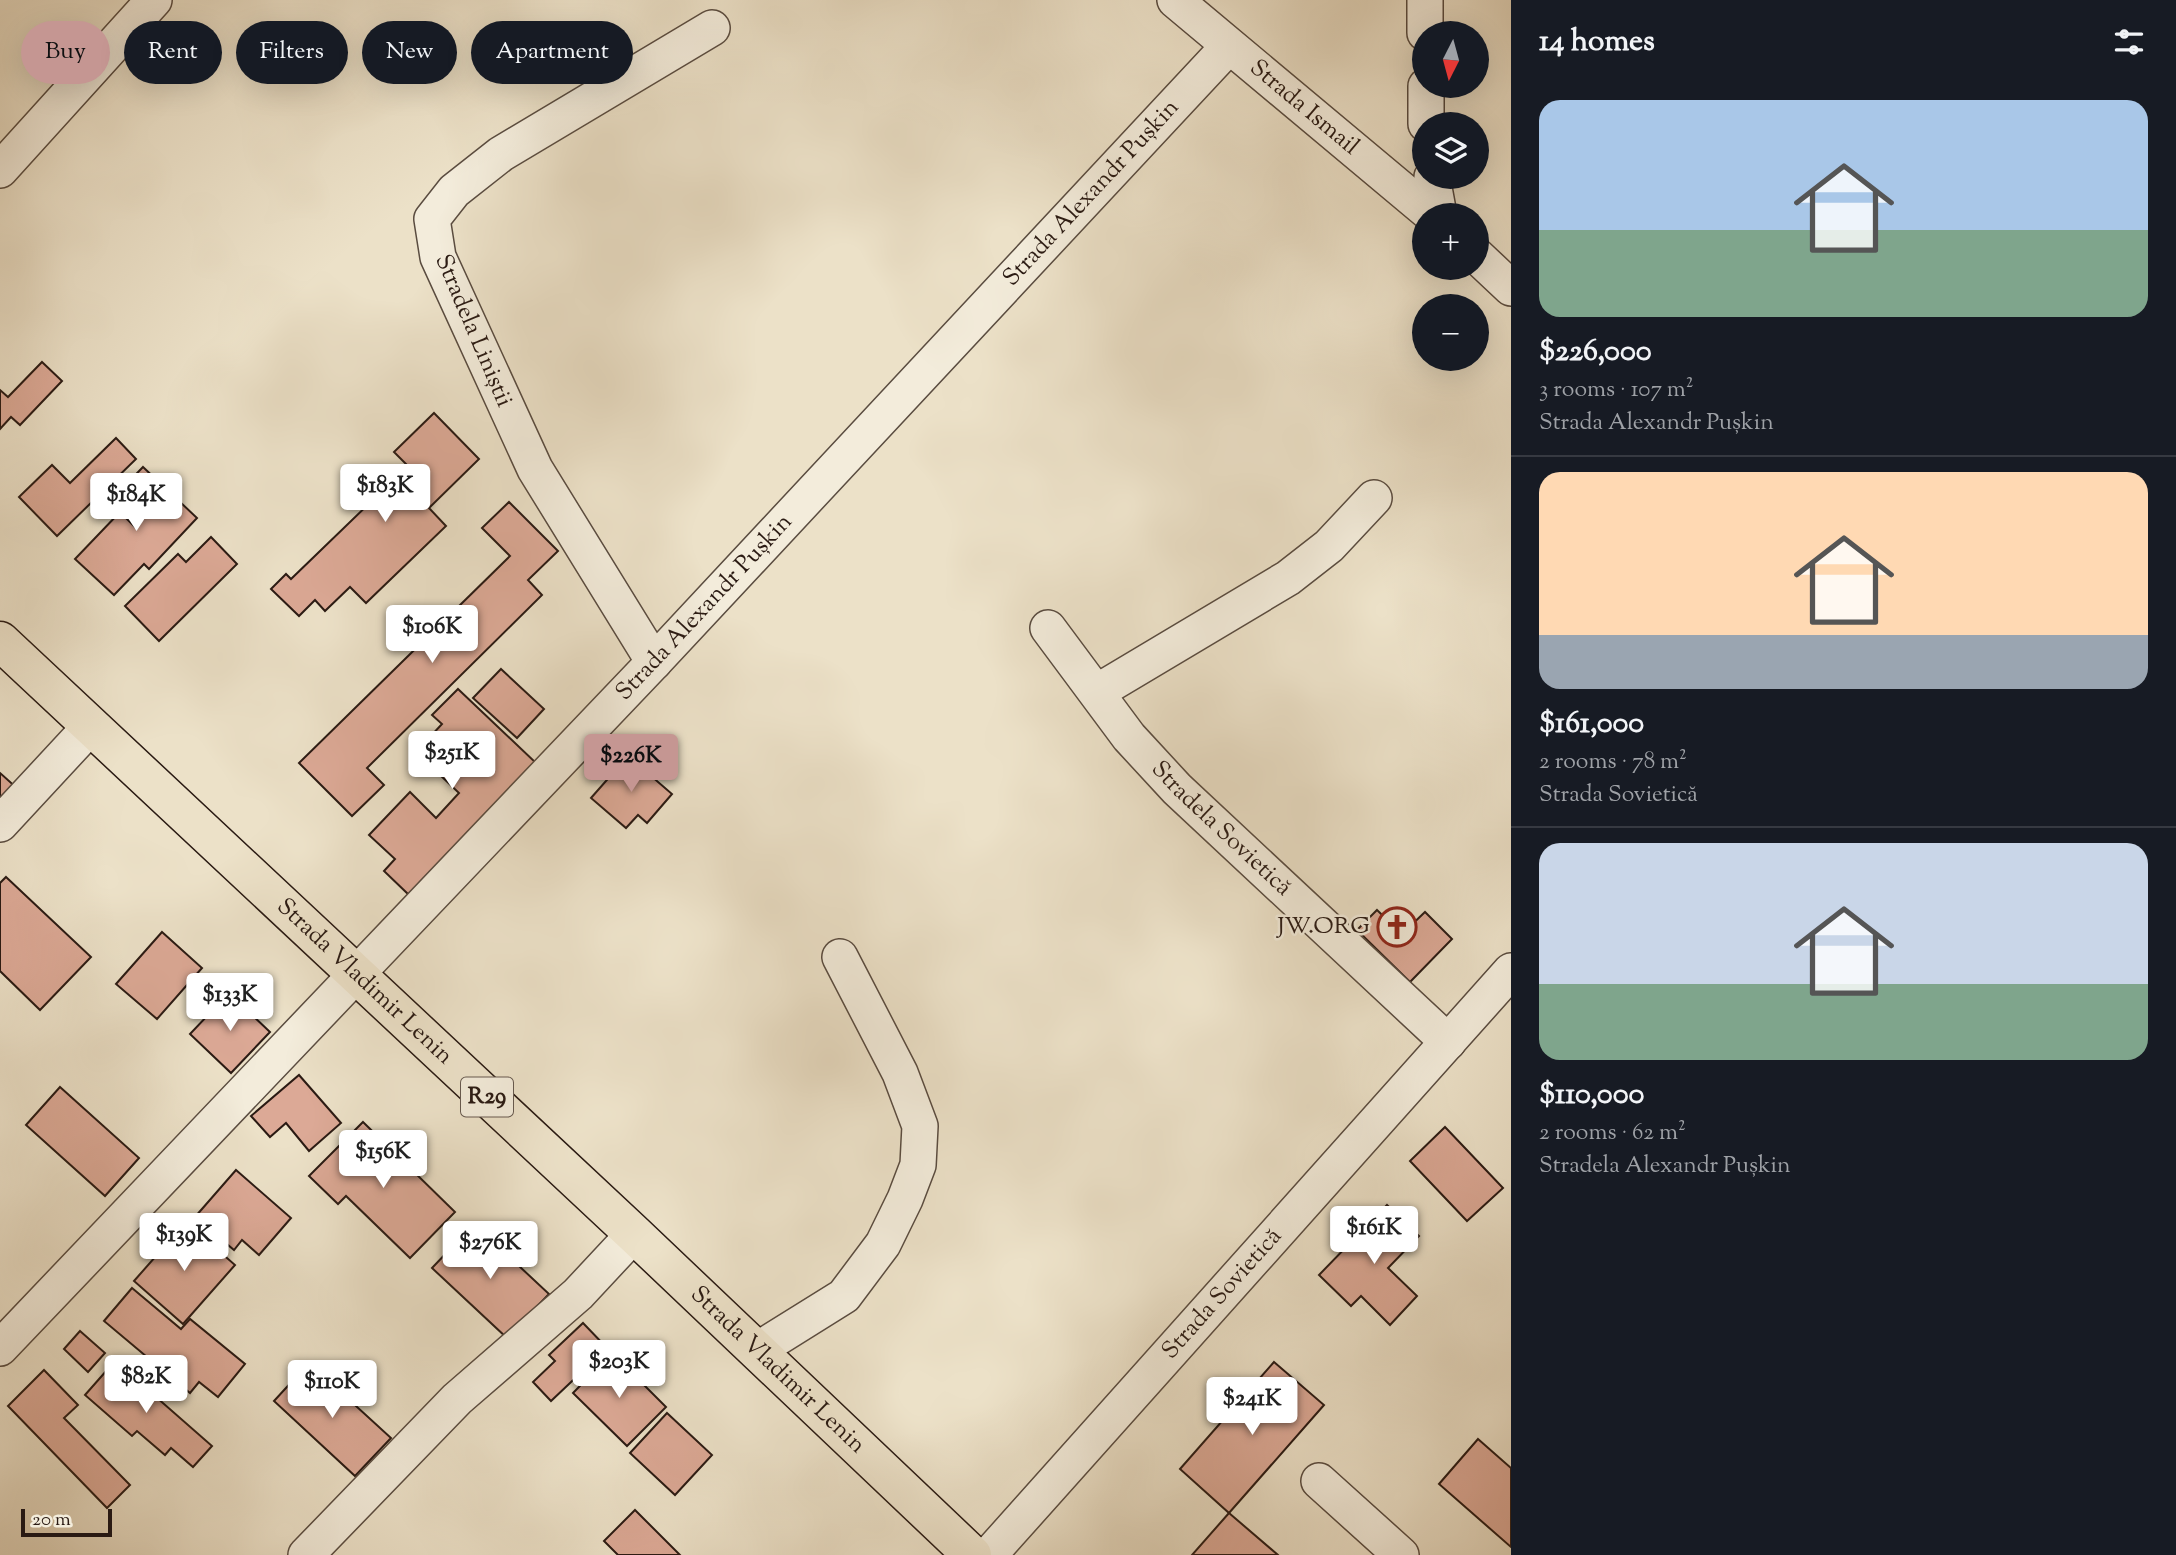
<!DOCTYPE html>
<html lang="en">
<head>
<meta charset="utf-8">
<style>
	body { margin:0; font-family:"Sorts Mill Goudy",serif; background:#20242c; color:#f1f3f6; height:100vh; display:flex; flex-direction:column; font-size:26px; white-space:nowrap }
	* { box-sizing:border-box; margin:0 }
	p { font-size:23px; color:#9ea1a6 }
	.icon { flex:none; width:38px; height:38px; fill:none; stroke:currentColor; stroke-width:2; stroke-linecap:round; stroke-linejoin:round }
	.map { position:relative; flex:1; overflow:hidden }
	.sheet { display:flex; flex-direction:column; background:#171b24; width:665px }
	.sheet>* { flex:none }
	.guide { position:absolute; left:21px; top:21px; width:665px; height:63px; display:flex; gap:14px }
	.needle { width:46px; rotate:186deg }
	.controls { position:absolute; left:1412px; top:21px; display:grid; gap:14px }
	.controls a { display:grid; place-items:center; width:77px; height:77px; border-radius:50%; background:#171b24; box-shadow:0 7px 28px #0002; font-size:35px }
	.scale { position:absolute; left:21px; bottom:18px; width:91px; box-sizing:border-box; padding-left:7px; border:4px solid #2a1a13; border-top:0; font-size:19px; line-height:24px; white-space:nowrap; color:#2a1a13; -webkit-text-stroke:5px #f3ecdb; paint-order:stroke }
	.price { position:absolute; translate:-50% -60px; padding:0 16px; border-radius:7px; background:#fff; color:#222; font-size:23px; line-height:46px; filter:drop-shadow(0 2px 4px #0008) }
	.price::after { content:''; position:absolute; left:50%; top:42px; width:21px; height:16px; margin-left:-10px; background:inherit; clip-path:polygon(0 0,100% 0,50% 100%) }
	.price.active { background:#c59692; color:#111 }
	ul { padding:0; list-style:none }
	li { display:grid; align-content:center; gap:14px; height:371px; padding:0 28px }
	li+li { border-top:2px solid #363941 }
	li span { display:grid; place-items:center; height:217px; border-radius:21px; color:#555 }
	li>.icon { margin-inline-start:auto }
	span .icon { width:126px; height:126px; fill:#fffc; stroke-width:1 }
	li b { font-size:30px }
	h2 { display:flex; justify-content:space-between; align-items:center; height:84px; padding:0 28px; font-size:30px }
	.pill { padding:0 24px; border-radius:32px; background:#171b24; box-shadow:0 7px 28px #0002; font-size:24px; line-height:63px }
	.pill.active { background:#c59692; color:#111 }
	main { display:flex; flex:1; min-height:0 }
	.map>svg:first-child { display:block }
	.building { fill:#dca996; stroke:#2a1a13; stroke-width:2 }
	.lines { fill:none; stroke-linecap:round; stroke-linejoin:round }
	.minor-casing { stroke:#5a4c40; stroke-width:38 }
	.major-casing { stroke:#2a1a13; stroke-width:41 }
	.minor { stroke:#f3ecdb; stroke-width:35 }
	.major { stroke:#ece1c8; stroke-width:38 }
	.labels { text-anchor:middle; dominant-baseline:central; stroke-width:5; stroke-linejoin:round; paint-order:stroke }
	.shield { fill:#f3ecdb; stroke:#66594f; stroke-width:2 }
	.shield-label { font-size:23px; font-weight:bold; fill:#2a1a13 }
	.street-label { font-size:24px; fill:#2a1a13; stroke:#f3ecdb }
	.poi-label { font-size:24px; fill:#2a1a13; stroke:#f3ecdb; text-anchor:end }
</style>
</head>
<body>
<main>
<div class="map">
<svg width="1511" height="1555" viewBox="0 0 1511 1555">
	<rect width="100%" height="100%" fill="#ece1c8"/>
	<filter id="stains"><feTurbulence type="fractalNoise" baseFrequency=".00286" numOctaves="4"/><feColorMatrix values="0 0 0 0 .2 0 0 0 0 .09 0 0 0 0 .02 0 0 0 .5 -.17"/></filter>
	<radialGradient id="worn" r=".72"><stop offset=".6" stop-color="#630" stop-opacity="0"/><stop offset="1" stop-color="#630" stop-opacity=".3"/></radialGradient>
	<g class="building">
		<path d="M42,362l20,19 -42,44 -9,-8 -11,12v-39l8,7z"/>
		<path d="M434,413l45,46 -50,49 17,18 -80,77 -16,-16 -25,24 -10,-11 -16,16 -28,-27 15,-15 5,5 117,-113 -14,-14z"/>
		<path d="M116,438l20,21 -79,77 -38,-39 33,-32 18,18z"/>
		<path d="M143,467l54,51 -48,51 -5,-5 -30,31 -39,-36 45,-47 15,15 8,-8 -26,-25z"/>
		<path d="M509,502l49,49 -30,29 14,15 -175,173 17,17 -32,31 -53,-53 211,-207 -28,-28z"/>
		<path d="M211,537l26,27 -78,77 -34,-35 53,-52 8,8z"/>
		<path d="M501,669l43,40 -27,29 -44,-40z"/>
		<path d="M458,689l78,74 -127,132 -25,-24 11,-12 -26,-24 41,-43 26,26 23,-25 -43,-41 26,-28 -10,-9z"/>
		<path d="M628,756l44,38 -25,29 -9,-8 -12,13 -35,-30z"/>
		<path d="M0,773l19,17 -19,19z"/>
		<path d="M6,877l85,80 -51,53 -40,-39v-88z"/>
		<path d="M1377,910l25,24 23,-22 27,27 -42,43 -53,-52z"/>
		<path d="M162,932l40,36 -45,51 -41,-35z"/>
		<path d="M229,993l41,39 -39,41 -41,-39z"/>
		<path d="M299,1075l42,48 -32,28 -23,-28 -16,14 -19,-21z"/>
		<path d="M60,1087l79,71 -34,38 -79,-71z"/>
		<path d="M363,1122l92,90 -45,46 -64,-62 -8,8 -29,-28z"/>
		<path d="M1445,1127l58,61 -36,33 -57,-60z"/>
		<path d="M236,1170l55,48 -32,37 -17,-15 -8,10 -39,-33z"/>
		<path d="M1387,1205l32,31 -31,32 29,28 -27,29 -29,-29 -10,10 -32,-31z"/>
		<path d="M186,1222l49,43 -52,59 -49,-43z"/>
		<path d="M474,1224l75,70 -42,44 -75,-70z"/>
		<path d="M132,1288l49,41 9,-10 55,45 -27,33 -19,-15 -9,11 -86,-72z"/>
		<path d="M583,1323l24,25 -56,53 -18,-19 22,-21 -6,-6z"/>
		<path d="M80,1331l25,22 -17,19 -24,-23z"/>
		<path d="M612,1353l54,54 -39,39 -54,-53z"/>
		<path d="M115,1361l97,85 -19,21 -22,-19 -6,7 -28,-24 -5,5 -47,-41z"/>
		<path d="M1274,1362l50,43 -95,108 -49,-44z"/>
		<path d="M309,1363l82,75 -36,38 -81,-75z"/>
		<path d="M44,1370l34,35 -14,13 66,67 -23,23 -99,-102z"/>
		<path d="M667,1413l45,42 -37,40 -45,-42z"/>
		<path d="M1478,1439l33,29v79l-72,-63z"/>
		<path d="M635,1510l45,45h-62l-14,-14z"/>
		<path d="M1229,1513l49,42h-86z"/>
	</g>
	<g class="lines">
		<g class="minor-casing">
			<g id="minor">
				<path id="s1" d="M1175,0l257,215"/>
				<path d="M1425,0v33"/>
				<path d="M1426,86v38"/>
				<path d="M0,170l154,-170"/>
				<path d="M1432,177l7,38"/>
				<path d="M1477,256l34,32"/>
				<path id="s2" d="M1048,628l81,109 48,52 271,253"/>
				<path d="M654,662l-119,-193 -97,-212 -6,-38 22,-28 47,-37 211,-126"/>
				<path d="M1097,692l191,-114 41,-32 45,-48"/>
				<path d="M0,824l91,-98"/>
				<path id="s3" d="M0,1348l654,-686 575,-616"/>
				<path d="M756,1351l88,-55 39,-52 22,-45 13,-34 2,-39 -20,-53 -60,-116"/>
				<path d="M1319,1481l82,74"/>
				<path d="M306,1555l151,-156 121,-105 56,-60"/>
				<path id="s4" d="M989,1555l522,-584"/>
			</g>
		</g>
		<g class="major-casing">
			<g id="major">
				<path id="s5" d="M0,641l634,593 338,321"/>
			</g>
		</g>
		<use href="#minor" class="minor"/>
		<use href="#major" class="major"/>
	</g>
	<defs>
		<g id="church-ring" transform="scale(2.0125)"><circle r="9.5" fill="#f3ecdb" stroke="#8f2418" stroke-width="1.5"/><path d="M-1.2-6h2.4v3.5h3.3v2.4h-3.3V6h-2.4V-.1h-3.3v-2.4h3.3Z" fill="#8f2418"/></g>
	</defs>
	<g fill-rule="evenodd">
		<use href="#church-ring" x="1397" y="927"/>
	</g>
	<g class="labels">
		<rect class="shield" x="461" y="1077.5" width="52" height="39" rx="5"/>
		<g class="shield-label">
			<text x="487" y="1097">R29</text>
		</g>
		<g class="street-label">
			<text stroke="none"><textPath href="#s1" startOffset="168">Strada Ismail</textPath></text>
			<text stroke="none"><textPath href="#s3" startOffset="1589">Strada Alexandr Pușkin</textPath></text>
			<text transform="translate(473 331) rotate(67)">Stradela Liniștii</text>
			<text stroke="none"><textPath href="#s3" startOffset="1022">Strada Alexandr Pușkin</textPath></text>
			<text stroke="none"><textPath href="#s2" startOffset="266">Stradela Sovietică</textPath></text>
			<text stroke="none"><textPath href="#s5" startOffset="499">Strada Vladimir Lenin</textPath></text>
			<text stroke="none"><textPath href="#s4" startOffset="350">Strada Sovietică</textPath></text>
			<text stroke="none"><textPath href="#s5" startOffset="1066">Strada Vladimir Lenin</textPath></text>
		</g>
		<g class="poi-label">
			<text x="1370" y="927">JW.ORG</text>
		</g>
	</g>
	<rect width="100%" height="100%" filter="url(#stains)"/>
	<rect width="100%" height="100%" fill="url(#worn)"/>
</svg>
<div class="controls">
<a><svg class="needle" viewBox="-14 -14 28 28"><path d="M0-13l5 13h-10z" fill="#e53935"/><path d="M0 13l5-13h-10z" fill="#9ea1a6"/></svg></a>
<a><svg class="icon" aria-label="layers" viewBox="0 0 24 24"><path d="M12 4l9 5-9 5-9-5zM3 14l9 5 9-5"/></svg></a>
<a>+</a>
<a>−</a>
</div>
<div class="scale">20 m</div>
<b class="price" style="left:385px;top:524px">$183K</b>
<b class="price" style="left:136px;top:533px">$184K</b>
<b class="price" style="left:432px;top:665px">$106K</b>
<b class="price" style="left:452px;top:791px">$251K</b>
<b class="price active" style="left:631px;top:794px">$226K</b>
<b class="price" style="left:230px;top:1033px">$133K</b>
<b class="price" style="left:383px;top:1190px">$156K</b>
<b class="price" style="left:1374px;top:1266px">$161K</b>
<b class="price" style="left:184px;top:1273px">$139K</b>
<b class="price" style="left:490px;top:1281px">$276K</b>
<b class="price" style="left:619px;top:1400px">$203K</b>
<b class="price" style="left:146px;top:1415px">$82K</b>
<b class="price" style="left:332px;top:1420px">$110K</b>
<b class="price" style="left:1252px;top:1437px">$241K</b>
<div class="guide">
<a class="pill active">Buy</a>
<a class="pill">Rent</a>
<a class="pill">Filters</a>
<a class="pill">New</a>
<a class="pill">Apartment</a>
</div>
</div>
<section class="sheet">
<h2>14 homes<svg class="icon" aria-label="filters" viewBox="0 0 24 24"><path d="M4 7h16M4 17h16"/><circle cx="9" cy="7" r="2"/><circle cx="15" cy="17" r="2"/></svg></h2>
<ul>
<li><span style="background:linear-gradient(#a9c7e8 60%,#7fa58c 0)"><svg class="icon" aria-label="home" viewBox="0 0 24 24"><path d="M3 11l9-7 9 7M6 9v11h12V9"/></svg></span><div><b>$226,000</b><p>3 rooms · 107 m²</p><p>Strada Alexandr Pușkin</p></div></li>
<li><span style="background:linear-gradient(#ffd9b3 75%,#9aa5b1 0)"><svg class="icon" aria-label="home" viewBox="0 0 24 24"><path d="M3 11l9-7 9 7M6 9v11h12V9"/></svg></span><div><b>$161,000</b><p>2 rooms · 78 m²</p><p>Strada Sovietică</p></div></li>
<li><span style="background:linear-gradient(#c9d6e8 65%,#7fa58c 0)"><svg class="icon" aria-label="home" viewBox="0 0 24 24"><path d="M3 11l9-7 9 7M6 9v11h12V9"/></svg></span><div><b>$110,000</b><p>2 rooms · 62 m²</p><p>Stradela Alexandr Pușkin</p></div></li>
</ul>
</section>
</main>
</body>
</html>
